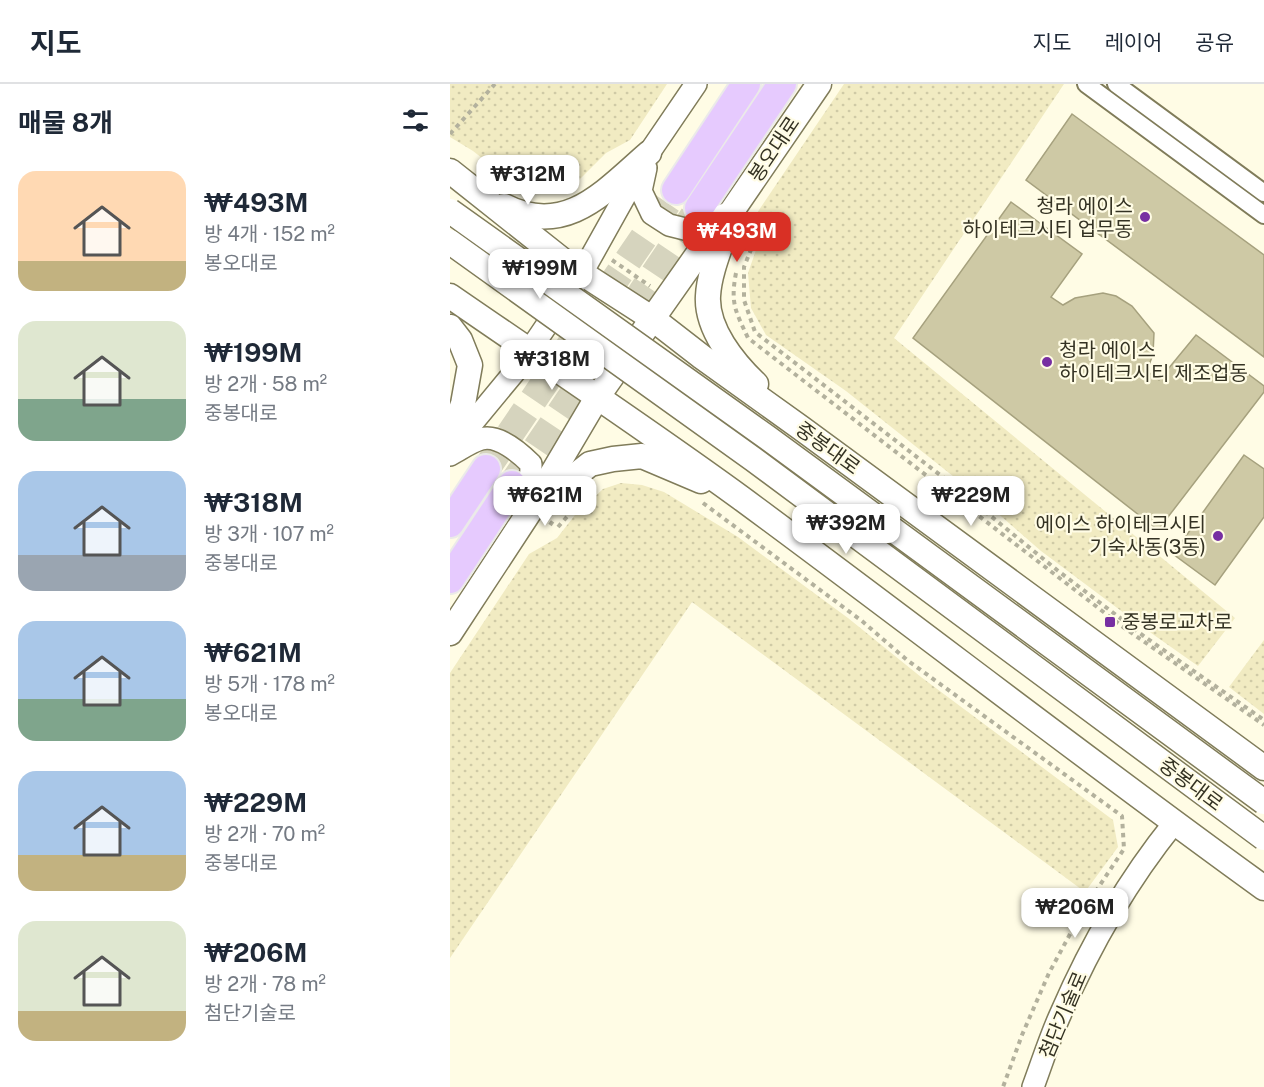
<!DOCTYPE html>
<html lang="ko">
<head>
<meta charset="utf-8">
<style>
	body { margin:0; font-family:"Public Sans","Noto Sans KR",sans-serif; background:#f2f2f3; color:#1f2937; height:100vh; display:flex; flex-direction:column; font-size:22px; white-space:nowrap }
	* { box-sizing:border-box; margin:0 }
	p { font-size:20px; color:#747a83 }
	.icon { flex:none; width:33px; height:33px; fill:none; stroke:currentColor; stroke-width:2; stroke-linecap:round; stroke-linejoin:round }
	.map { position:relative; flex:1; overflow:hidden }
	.sheet { display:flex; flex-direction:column; background:#fff; width:450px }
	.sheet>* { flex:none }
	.price { position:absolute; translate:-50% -51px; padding:0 14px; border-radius:12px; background:#fff; color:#222; font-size:20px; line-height:39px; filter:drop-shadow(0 2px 3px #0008) }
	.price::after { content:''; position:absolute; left:50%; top:36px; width:18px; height:14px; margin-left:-9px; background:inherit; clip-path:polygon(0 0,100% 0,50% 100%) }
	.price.active { background:#d93025; color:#fff }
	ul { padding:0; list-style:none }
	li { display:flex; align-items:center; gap:18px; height:150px; padding:0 18px }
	li span { display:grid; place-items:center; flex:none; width:168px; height:120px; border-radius:18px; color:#555 }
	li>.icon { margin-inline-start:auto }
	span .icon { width:72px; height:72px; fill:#fffc; stroke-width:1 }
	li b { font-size:26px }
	h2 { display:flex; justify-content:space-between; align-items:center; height:72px; padding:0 18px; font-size:26px }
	header { display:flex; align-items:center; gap:36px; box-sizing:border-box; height:84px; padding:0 30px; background:#fff; border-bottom:2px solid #e0e1e3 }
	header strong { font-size:28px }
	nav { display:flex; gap:33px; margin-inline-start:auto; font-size:21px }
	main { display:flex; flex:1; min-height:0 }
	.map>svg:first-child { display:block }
	.grass { fill:url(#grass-dots) }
	.building { fill:#cec9a5; stroke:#a6a17e; stroke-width:1.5 }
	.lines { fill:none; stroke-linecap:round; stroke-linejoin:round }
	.trunk-tunnel { stroke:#d6d4be; stroke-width:28; stroke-dasharray:28 14; stroke-linecap:butt }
	.minor-casing { stroke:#807c5a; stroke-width:20 }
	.tertiary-casing { stroke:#807c5a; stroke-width:24 }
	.secondary-casing { stroke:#807c5a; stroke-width:27 }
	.trunk-casing { stroke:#ebeae9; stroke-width:32 }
	.path { stroke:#b3b19d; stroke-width:4; stroke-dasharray:4.5 4.5; stroke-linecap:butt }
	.minor { stroke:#fff; stroke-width:16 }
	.tertiary { stroke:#fff; stroke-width:21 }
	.secondary { stroke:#fff; stroke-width:24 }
	.trunk { stroke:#e6cafe; stroke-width:28 }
	.secondary-bridge-casing { stroke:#807c5a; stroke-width:27; stroke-linecap:butt }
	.secondary-bridge { stroke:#fff; stroke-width:24 }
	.poi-dot { fill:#772fa2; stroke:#fffce5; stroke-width:2 }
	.labels { text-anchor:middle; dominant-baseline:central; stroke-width:4.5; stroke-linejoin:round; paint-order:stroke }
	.street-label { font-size:20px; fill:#343223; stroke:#fffce5 }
	.poi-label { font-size:20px; fill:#343223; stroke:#fffce5; text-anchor:end }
</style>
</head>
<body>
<header>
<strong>지도</strong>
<nav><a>지도</a><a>레이어</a><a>공유</a></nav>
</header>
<main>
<section class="sheet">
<h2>매물 8개<svg class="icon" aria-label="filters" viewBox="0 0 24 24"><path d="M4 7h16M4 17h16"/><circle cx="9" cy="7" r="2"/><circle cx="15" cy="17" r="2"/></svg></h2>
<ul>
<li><span style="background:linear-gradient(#ffd9b3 75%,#c2b280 0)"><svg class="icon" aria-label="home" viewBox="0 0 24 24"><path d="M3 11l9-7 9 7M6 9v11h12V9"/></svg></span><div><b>₩493M</b><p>방 4개 · 152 m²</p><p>봉오대로</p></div></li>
<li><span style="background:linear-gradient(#dfe7d0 65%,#7fa58c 0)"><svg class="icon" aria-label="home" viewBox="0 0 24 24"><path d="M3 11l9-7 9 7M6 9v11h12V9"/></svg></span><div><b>₩199M</b><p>방 2개 · 58 m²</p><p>중봉대로</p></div></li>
<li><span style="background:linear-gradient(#a9c7e8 70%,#9aa5b1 0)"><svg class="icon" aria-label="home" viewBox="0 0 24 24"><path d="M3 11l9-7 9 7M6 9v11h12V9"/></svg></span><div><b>₩318M</b><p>방 3개 · 107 m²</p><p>중봉대로</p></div></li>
<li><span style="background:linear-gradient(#a9c7e8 65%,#7fa58c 0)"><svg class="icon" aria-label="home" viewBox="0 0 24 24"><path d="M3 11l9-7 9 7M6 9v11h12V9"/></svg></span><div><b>₩621M</b><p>방 5개 · 178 m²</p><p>봉오대로</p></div></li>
<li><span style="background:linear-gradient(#a9c7e8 70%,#c2b280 0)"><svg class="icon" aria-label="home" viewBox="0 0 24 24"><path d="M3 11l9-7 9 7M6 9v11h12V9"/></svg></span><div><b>₩229M</b><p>방 2개 · 70 m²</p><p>중봉대로</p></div></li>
<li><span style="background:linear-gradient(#dfe7d0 75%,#c2b280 0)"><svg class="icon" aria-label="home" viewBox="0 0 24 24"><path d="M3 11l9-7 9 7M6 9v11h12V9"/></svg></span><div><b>₩206M</b><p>방 2개 · 78 m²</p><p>첨단기술로</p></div></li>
</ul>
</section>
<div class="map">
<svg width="814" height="1003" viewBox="0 0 814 1003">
	<defs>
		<pattern id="grass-dots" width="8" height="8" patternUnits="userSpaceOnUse" patternTransform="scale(1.5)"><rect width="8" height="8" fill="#f1ebc2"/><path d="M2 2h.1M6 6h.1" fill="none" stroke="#cfcaa6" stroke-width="1.8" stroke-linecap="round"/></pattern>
	</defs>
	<rect width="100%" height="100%" fill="#fffce5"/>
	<g class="grass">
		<path d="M0,0h217l-37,56 -24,13 -27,27 -37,14 -27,-10 -42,-33 -23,-14z"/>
		<path d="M394,0h220l-170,254 341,280 -37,48 -54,-38 -103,-77 -63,-55 -132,-105 -80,-56 -15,-27 -3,-35 15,-43 -6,-17z"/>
		<path d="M171,399l21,2 22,7 74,45 110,81 73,59 192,143 5,27 -33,45 -393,-290 -242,356v-285l79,-119 28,-16 18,-23 28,-26z"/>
		<path d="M814,556v74l-35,-27z"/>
	</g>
	<g class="building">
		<path d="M622,30l192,141v102l-238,-177z"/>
		<path d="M561,118l71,52 -31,43 12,8 12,-7 28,-5 13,3 16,10 22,27 -1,21 -6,17 12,9 37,-45 68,51v6l-106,138 -245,-192z"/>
		<path d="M794,371l20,14v48l-49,68 -42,-31z"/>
	</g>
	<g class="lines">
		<g class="trunk-tunnel">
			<path d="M36,385l190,-279"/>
			<path d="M63,399l186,-275"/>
		</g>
		<g class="minor-casing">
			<g id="minor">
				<path d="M636,0l178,131"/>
				<path d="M666,0l148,109"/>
			</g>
		</g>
		<g class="tertiary-casing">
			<g id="tertiary">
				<path d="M196,84l-5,23 11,23 17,11 20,5 43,-19"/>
				<path d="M0,366l67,-81 65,-96 67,-120 47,-69"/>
				<path d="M0,371c10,-5 20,-13 31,-16 17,-5 39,14 50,25l-1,47"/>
				<path d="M583,1003c9,-24 17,-50 28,-74 29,-67 67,-133 113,-190"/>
			</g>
		</g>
		<g class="secondary-casing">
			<g id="secondary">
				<path d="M0,87l116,92 87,56 49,38 99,71 463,340"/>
				<path d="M54,122c62,32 101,-15 145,-53"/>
				<path d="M278,140c-7,22 -19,49 -20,72 -2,33 26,67 48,88"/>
				<path d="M0,212c97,67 195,132 291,202 175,129 347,263 523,390"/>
				<path d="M0,243l10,13 10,25 -7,39 -13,35"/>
				<path d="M94,416l46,-36 23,-5 29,-3 59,25"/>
				<path d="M0,549l80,-122 68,-115 107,-152 27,-33 87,-127"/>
			</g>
		</g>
		<g class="trunk-casing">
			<g id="trunk">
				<path d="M226,106l70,-106"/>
				<path d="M249,124l83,-124"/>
				<path d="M0,439l36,-54"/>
				<path d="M0,495l62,-94"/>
			</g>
		</g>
		<g class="path">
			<path d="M0,50l45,-50"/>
			<path d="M308,148l-14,35v33l11,32 189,146 113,92 88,67 119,83"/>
			<path d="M162,176l38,26"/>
			<path d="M286,189c-6,31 0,39 12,65l375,289 141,98"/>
			<path d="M253,419l159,118 45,39 215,156 2,33 -42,63 -33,61 -27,62 -19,52"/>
			<path d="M100,441l5,-7"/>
			<path d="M108,443l21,-24"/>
		</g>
		<use href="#minor" class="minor"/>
		<use href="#tertiary" class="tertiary"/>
		<use href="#secondary" class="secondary"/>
		<use href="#trunk" class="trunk"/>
		<g class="secondary-bridge-casing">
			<g id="secondary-bridge">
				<path d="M0,127l318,227 496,364"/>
				<path d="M0,158l303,217 511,379"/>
			</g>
		</g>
		<use href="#secondary-bridge" class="secondary-bridge"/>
	</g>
	<g class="poi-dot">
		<circle cx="695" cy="133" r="6"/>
		<circle cx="597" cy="278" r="6"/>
		<circle cx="768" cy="452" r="6"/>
		<rect x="654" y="532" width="12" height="12" rx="3"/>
	</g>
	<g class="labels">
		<g class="street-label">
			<text transform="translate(324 65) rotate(-56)">봉오대로</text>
			<text transform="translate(378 364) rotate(36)">중봉대로</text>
			<text transform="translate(741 700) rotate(37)">중봉대로</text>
			<text transform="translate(613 931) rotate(-67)">첨단기술로</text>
		</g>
		<g class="poi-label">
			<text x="683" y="122">청라 에이스<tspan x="683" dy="23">하이테크시티 업무동</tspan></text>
			<text x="609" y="266" text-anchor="start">청라 에이스<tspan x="609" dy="23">하이테크시티 제조업동</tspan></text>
			<text x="756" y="440">에이스 하이테크시티<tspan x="756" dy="23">기숙사동(3동)</tspan></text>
			<text x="672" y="538" text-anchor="start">중봉로교차로</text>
		</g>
	</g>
</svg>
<b class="price" style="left:78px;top:122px">₩312M</b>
<b class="price active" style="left:287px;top:179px">₩493M</b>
<b class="price" style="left:90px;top:216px">₩199M</b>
<b class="price" style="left:102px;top:307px">₩318M</b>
<b class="price" style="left:95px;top:443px">₩621M</b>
<b class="price" style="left:521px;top:443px">₩229M</b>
<b class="price" style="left:396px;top:471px">₩392M</b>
<b class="price" style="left:625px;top:855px">₩206M</b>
</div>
</main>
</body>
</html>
